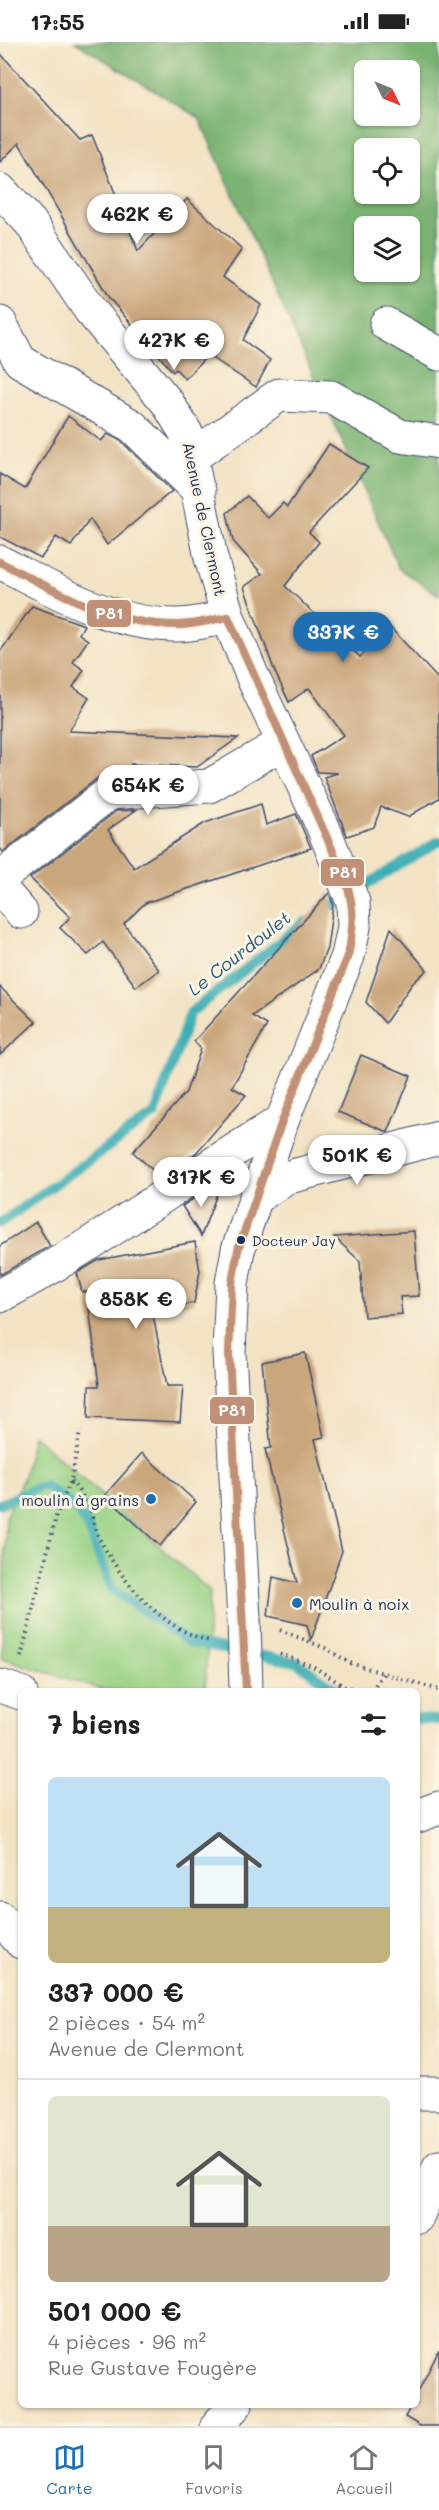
<!DOCTYPE html>
<html lang="fr">
<head>
<meta charset="utf-8">
<style>
	body { margin:0; font-family:Mali,sans-serif; background:#f2f2f2; color:#222; height:100vh; display:flex; flex-direction:column; font-size:22px; white-space:nowrap }
	* { box-sizing:border-box; margin:0 }
	p { font-size:20px; color:#767676 }
	.icon { flex:none; width:33px; height:33px; fill:none; stroke:currentColor; stroke-width:2; stroke-linecap:round; stroke-linejoin:round }
	.map { position:relative; flex:1; overflow:hidden }
	.panel { position:absolute; left:18px; top:1646px; width:402px; height:720px; display:flex; flex-direction:column; background:#fff; border-radius:9px; box-shadow:0 2px 4px #0004 }
	.panel>* { flex:none }
	.needle { width:39px; rotate:133deg }
	.tools { position:absolute; left:354px; top:18px; display:grid; gap:12px }
	.tools a { display:grid; place-items:center; width:66px; height:66px; border-radius:9px; background:#fff; box-shadow:0 2px 4px #0004; font-size:30px }
	.price { position:absolute; translate:-50% -51px; padding:0 14px; border-radius:21px; background:#fff; color:#222; font-size:20px; line-height:39px; filter:drop-shadow(0 2px 3px #0008) }
	.price::after { content:''; position:absolute; left:50%; top:36px; width:18px; height:14px; margin-left:-9px; background:inherit; clip-path:polygon(0 0,100% 0,50% 100%) }
	.price.on { background:#1f6fb2; color:#fff }
	ul { padding:0; list-style:none }
	li { display:grid; align-content:center; gap:12px; height:318px; padding:0 30px }
	li+li { border-top:2px solid #e0e0e0 }
	li span { display:grid; place-items:center; height:186px; border-radius:9px; color:#555 }
	li>.icon { margin-inline-start:auto }
	span .icon { width:108px; height:108px; fill:#fffc; stroke-width:1 }
	li b { font-size:26px }
	h2 { display:flex; justify-content:space-between; align-items:center; height:72px; padding:0 30px; font-size:26px }
	.status { display:flex; justify-content:space-between; align-items:center; height:42px; padding:0 30px; background:#fff; direction:ltr }
	.status svg { height:16px; fill:currentColor }
	.dock { display:flex; justify-content:space-around; align-items:center; height:84px; border-top:2px solid #e0e0e0; background:#fff; font-size:16px; color:#767676 }
	.dock a { display:grid; justify-items:center; gap:3px }
	.dock .on { color:#1f6fb2 }
	.map>svg:first-child { display:block }
	.green { fill:#99d184; stroke:#5a8071; stroke-width:1.5 }
	.forest { fill:#7ab372; stroke:#4a7168; stroke-width:1.5; fill-rule:evenodd }
	.lines { fill:none; stroke-linecap:round; stroke-linejoin:round }
	.stream { stroke:#3daeb6; stroke-width:10 }
	.building { fill:#caa67c }
	.minor-casing { stroke:#3b4a6d; stroke-width:35 }
	.path { stroke:#3b4a6d; stroke-width:4; stroke-dasharray:1.5 4.5; stroke-linecap:butt }
	.minor { stroke:#fff; stroke-width:33 }
	.minor-bridge-casing { stroke:#3b4a6d; stroke-width:35; stroke-linecap:butt }
	.minor-bridge { stroke:#fff; stroke-width:33 }
	.bus-1-casing { stroke:#fcf5e5; stroke-width:12 }
	.bus-1 { stroke:#c09078; stroke-width:8 }
	.bus-dot { fill:#1b2f5e; stroke:#fcf5e5; stroke-width:2 }
	.poi-dot { fill:#1f6fb2; stroke:#fcf5e5; stroke-width:2 }
	.labels { text-anchor:middle; dominant-baseline:central; stroke-width:6; stroke-linejoin:round; paint-order:stroke }
	.bus-label { font-size:14px; fill:#1b2f5e; stroke:#fcf5e5; text-anchor:start }
	.street-label { font-size:16px; fill:#1b2f5e; stroke:#fcf5e5 }
	.poi-label { font-size:16px; fill:#1b2f5e; stroke:#fcf5e5; text-anchor:end }
	.water-label { font-size:18px; font-style:italic; fill:#275b7d; stroke:#fcf5e5 }
	.line-badge { stroke:#fcf5e5; stroke-width:2 }
	.badge-label { font-size:16px; text-anchor:middle; font-weight:bold; fill:#fff }
</style>
</head>
<body>
<div class="status"><b>17:55</b><svg viewBox="0 0 49 12"><path d="M0 12V9h3v3zM5 12V6h3v6zM10 12V3h3v9zM15 12V0h3v12zM26 1h20v11H26zM47 4h2v5h-2z"/></svg></div>
<div class="map">
<svg width="439" height="2384" viewBox="0 0 439 2384">
	<rect width="100%" height="100%" fill="#fcf5e5"/>
	<filter id="ink" filterUnits="userSpaceOnUse"><feTurbulence type="fractalNoise" baseFrequency=".0167" numOctaves="2"/><feDisplacementMap in="SourceGraphic" scale="12" xChannelSelector="R" yChannelSelector="G"/><feConvolveMatrix kernelMatrix="1 2 1 2 8 2 1 2 1" color-interpolation-filters="sRGB"/></filter>
	<filter id="wash" filterUnits="userSpaceOnUse"><feTurbulence type="fractalNoise" baseFrequency=".008" numOctaves="4" result="noise"/><feDisplacementMap in="SourceGraphic" scale="24" xChannelSelector="R" yChannelSelector="G"/><feGaussianBlur stdDeviation="1.35" result="paint"/><feColorMatrix in="noise" values="0 0 0 0 0 0 0 0 0 0 0 0 0 0 0 0 0 1.4 0 .05"/><feComposite in="paint" operator="in"/></filter>
	<g filter="url(#wash)">
		<rect width="100%" height="100%" fill="#f3e3c5"/>
		<path class="green" d="M33,1393l177,156 -5,99h-102l-101,-32 4,-142 18,-40z"/>
		<path class="forest" d="M75,0h364v553l-40,-26 -200,-451zM364,28h46v46h-46zM364,106h46v46h-46zM364,184h46v46h-46z"/>
		<g class="lines">
			<g class="stream">
				<path d="M321,870l118,-71"/>
				<path d="M0,1181l155,-109 35,-101 115,-91"/>
				<path d="M0,1462l44,-19 31,22 12,18 25,64 78,54 106,19 41,28"/>
				<path d="M417,1677l22,1"/>
			</g>
		</g>
		<g id="blocks">
			<g class="building">
				<path d="M0,11l80,87 12,-5 46,116 49,-52 55,50 -19,28 38,28 -18,35 27,20 -14,27 -48,-32 -23,24 -9,-10 -3,3 -64,-74 -90,-155 -19,19z"/>
				<path d="M68,374l33,25 7,-7 13,7 51,50 -65,54 -17,-26 -19,27 -15,-9 -15,21 -41,-21v-63l25,15z"/>
				<path d="M329,402l39,24 -59,64 10,10 -34,44 75,71 30,-30 49,53v118l-31,19 -27,-10 -7,20 -27,9 -23,-59 14,-4 -20,-1 -7,-16 33,-21 -35,-47 -20,14 -14,-30 -31,-85 18,-13 -29,-33 -6,-28 20,-17 21,22 15,-15 4,4z"/>
				<path d="M32,564l52,19 -5,9 9,6 -15,22 11,8 -11,17 16,11 -20,33 169,7 -41,29 -66,-3 3,8 -26,2 -10,4 -95,74 -3,-4v-196z"/>
				<path d="M261,762l5,21 30,-11 15,34 -166,55 -21,21 35,46 -23,17 -33,-45 -15,13 -28,-27 10,-11 -40,-39 86,-67 20,-1 -28,20 26,38 71,-45z"/>
				<path d="M329,851l4,11 -6,44 -8,21 -67,47 15,9 -35,62 14,8 -50,58 -37,23 -26,-24 53,-60 15,-43 -7,-8z"/>
				<path d="M391,886l36,42 -15,14 -27,39 -19,-21z"/>
				<path d="M0,945l36,35 -36,33z"/>
				<path d="M361,1013l50,21 -23,56 -50,-20z"/>
				<path d="M216,1142l4,2 -19,50 -19,-30z"/>
				<path d="M36,1180l14,24 -50,29v-29z"/>
				<path d="M414,1189l5,65 -19,1 2,17 -38,3 -4,-56 -26,-24z"/>
				<path d="M195,1200l5,29 -6,32 -42,7 15,76h16l-3,36 -92,-4 1,-32h10l-12,-94h-5l-5,-19 22,-13z"/>
				<path d="M305,1311l19,84 -9,2 27,112 -31,89 -4,-15 -39,-9 5,-39 24,6 -32,-134 6,-1 -9,-86z"/>
				<path d="M142,1411l54,49 -36,44 -55,-51z"/>
				<path d="M439,2308v76h-19l-15,-9 7,-13h5v-10z"/>
			</g>
		</g>
	</g>
	<g filter="url(#ink)">
		<use href="#blocks" fill-opacity="0" stroke="#3b4a6d" stroke-width="1.5"/>
		<g class="lines">
			<g class="minor-casing">
				<g id="minor">
					<path d="M0,148l30,32 60,88 77,92 19,31 25,125 17,59 26,63 69,147 30,75 1,25 -6,29 -66,165 -44,129 -6,33 -3,70 15,266"/>
					<path d="M0,281l20,38 112,65 67,65"/>
					<path d="M386,282l53,30"/>
					<path d="M192,415l87,-62 52,2 69,39 39,6"/>
					<path d="M0,520c53,28 111,62 173,63 18,1 37,-5 55,-8"/>
					<path d="M0,836l109,-85 100,-7 74,-43"/>
					<path d="M0,846l21,24"/>
					<path d="M257,1155l28,-19 154,-40"/>
					<path d="M0,1254c98,-52 187,-119 282,-175"/>
					<path d="M0,1644l21,7"/>
					<path d="M417,1774l22,-8"/>
					<path d="M0,1876l21,24"/>
					<path d="M417,2051h22"/>
					<path d="M417,2175l22,-50"/>
					<path d="M217,2384l19,-22"/>
				</g>
			</g>
			<g class="path">
				<path d="M71,1439c6,8 14,17 18,26 4,10 5,21 10,31 23,44 62,91 111,103"/>
				<path d="M280,1588l45,18 25,15 89,27"/>
				<path d="M280,1612l34,13 31,20 22,3"/>
				<path d="M21,1615l36,-144 14,-32 9,-50"/>
				<path d="M372,1648l12,-18"/>
			</g>
			<use href="#minor" class="minor"/>
			<g class="minor-bridge-casing">
				<path id="minor-bridge" d="M244,1577l2,71"/>
			</g>
			<use href="#minor-bridge" class="minor-bridge"/>
			<g class="bus-1-casing">
				<g id="bus-1">
					<path d="M0,520c55,29 113,64 178,63 17,0 33,-5 50,-8"/>
					<path d="M228,575l117,261c10,30 9,47 3,78l-66,165 -44,129 -6,33 -3,70 17,337"/>
				</g>
			</g>
			<use href="#bus-1" class="bus-1"/>
		</g>
	</g>
	<circle class="bus-dot" cx="241" cy="1198" r="5"/>
	<g class="poi-dot">
		<circle cx="151" cy="1457" r="6"/>
		<circle cx="297" cy="1561" r="6"/>
	</g>
	<g class="labels">
		<g class="bus-label">
			<text x="252" y="1198">Docteur Jay</text>
		</g>
		<g class="street-label">
			<text transform="translate(205 477) rotate(78)">Avenue de Clermont</text>
		</g>
		<g class="poi-label">
			<text x="139" y="1457">moulin à grains</text>
			<text x="309" y="1561" text-anchor="start">Moulin à noix</text>
		</g>
		<g class="water-label">
			<text transform="translate(239 911) rotate(-38)">Le Courdoulet</text>
		</g>
	</g>
	<g class="line-badge">
		<rect x="86" y="557" width="46" height="29" rx="6" fill="#c09078"/>
		<rect x="320" y="816" width="45" height="29" rx="6" fill="#c09078"/>
		<rect x="209" y="1354" width="46" height="29" rx="6" fill="#c09078"/>
	</g>
	<g class="badge-label">
		<text x="109" y="577">P81</text>
		<text x="343" y="836">P81</text>
		<text x="232" y="1374">P81</text>
	</g>
</svg>
<div class="tools">
<a><svg class="needle" viewBox="-14 -14 28 28"><path d="M0-13l5 13h-10z" fill="#e53935"/><path d="M0 13l5-13h-10z" fill="#767676"/></svg></a>
<a><svg class="icon" aria-label="locate" viewBox="0 0 24 24"><circle cx="12" cy="12" r="6"/><path d="M12 2v4M12 18v4M2 12h4M18 12h4"/></svg></a>
<a><svg class="icon" aria-label="layers" viewBox="0 0 24 24"><path d="M12 4l9 5-9 5-9-5zM3 14l9 5 9-5"/></svg></a>
</div>
<b class="price" style="left:137px;top:203px">462K €</b>
<b class="price" style="left:174px;top:329px">427K €</b>
<b class="price on" style="left:343px;top:621px">337K €</b>
<b class="price" style="left:148px;top:774px">654K €</b>
<b class="price" style="left:357px;top:1144px">501K €</b>
<b class="price" style="left:201px;top:1166px">317K €</b>
<b class="price" style="left:136px;top:1288px">858K €</b>
<section class="panel">
<h2>7 biens<svg class="icon" aria-label="filters" viewBox="0 0 24 24"><path d="M4 7h16M4 17h16"/><circle cx="9" cy="7" r="2"/><circle cx="15" cy="17" r="2"/></svg></h2>
<ul>
<li><span style="background:linear-gradient(#bfe0f5 70%,#c2b280 0)"><svg class="icon" aria-label="home" viewBox="0 0 24 24"><path d="M3 11l9-7 9 7M6 9v11h12V9"/></svg></span><div><b>337 000 €</b><p>2 pièces · 54 m²</p><p>Avenue de Clermont</p></div></li>
<li><span style="background:linear-gradient(#dfe7d0 70%,#b9a48a 0)"><svg class="icon" aria-label="home" viewBox="0 0 24 24"><path d="M3 11l9-7 9 7M6 9v11h12V9"/></svg></span><div><b>501 000 €</b><p>4 pièces · 96 m²</p><p>Rue Gustave Fougère</p></div></li>
</ul>
</section>
</div>
<nav class="dock">
<a class="on"><svg class="icon" aria-label="map" viewBox="0 0 24 24"><path d="M3 6l6-2 6 2 6-2v14l-6 2-6-2-6 2zM9 4v14M15 6v14"/></svg>Carte</a>
<a><svg class="icon" aria-label="saved" viewBox="0 0 24 24"><path d="M7 4h10v16l-5-4-5 4z"/></svg>Favoris</a>
<a><svg class="icon" aria-label="home" viewBox="0 0 24 24"><path d="M3 11l9-7 9 7M6 9v11h12V9"/></svg>Accueil</a>
</nav>
</body>
</html>
